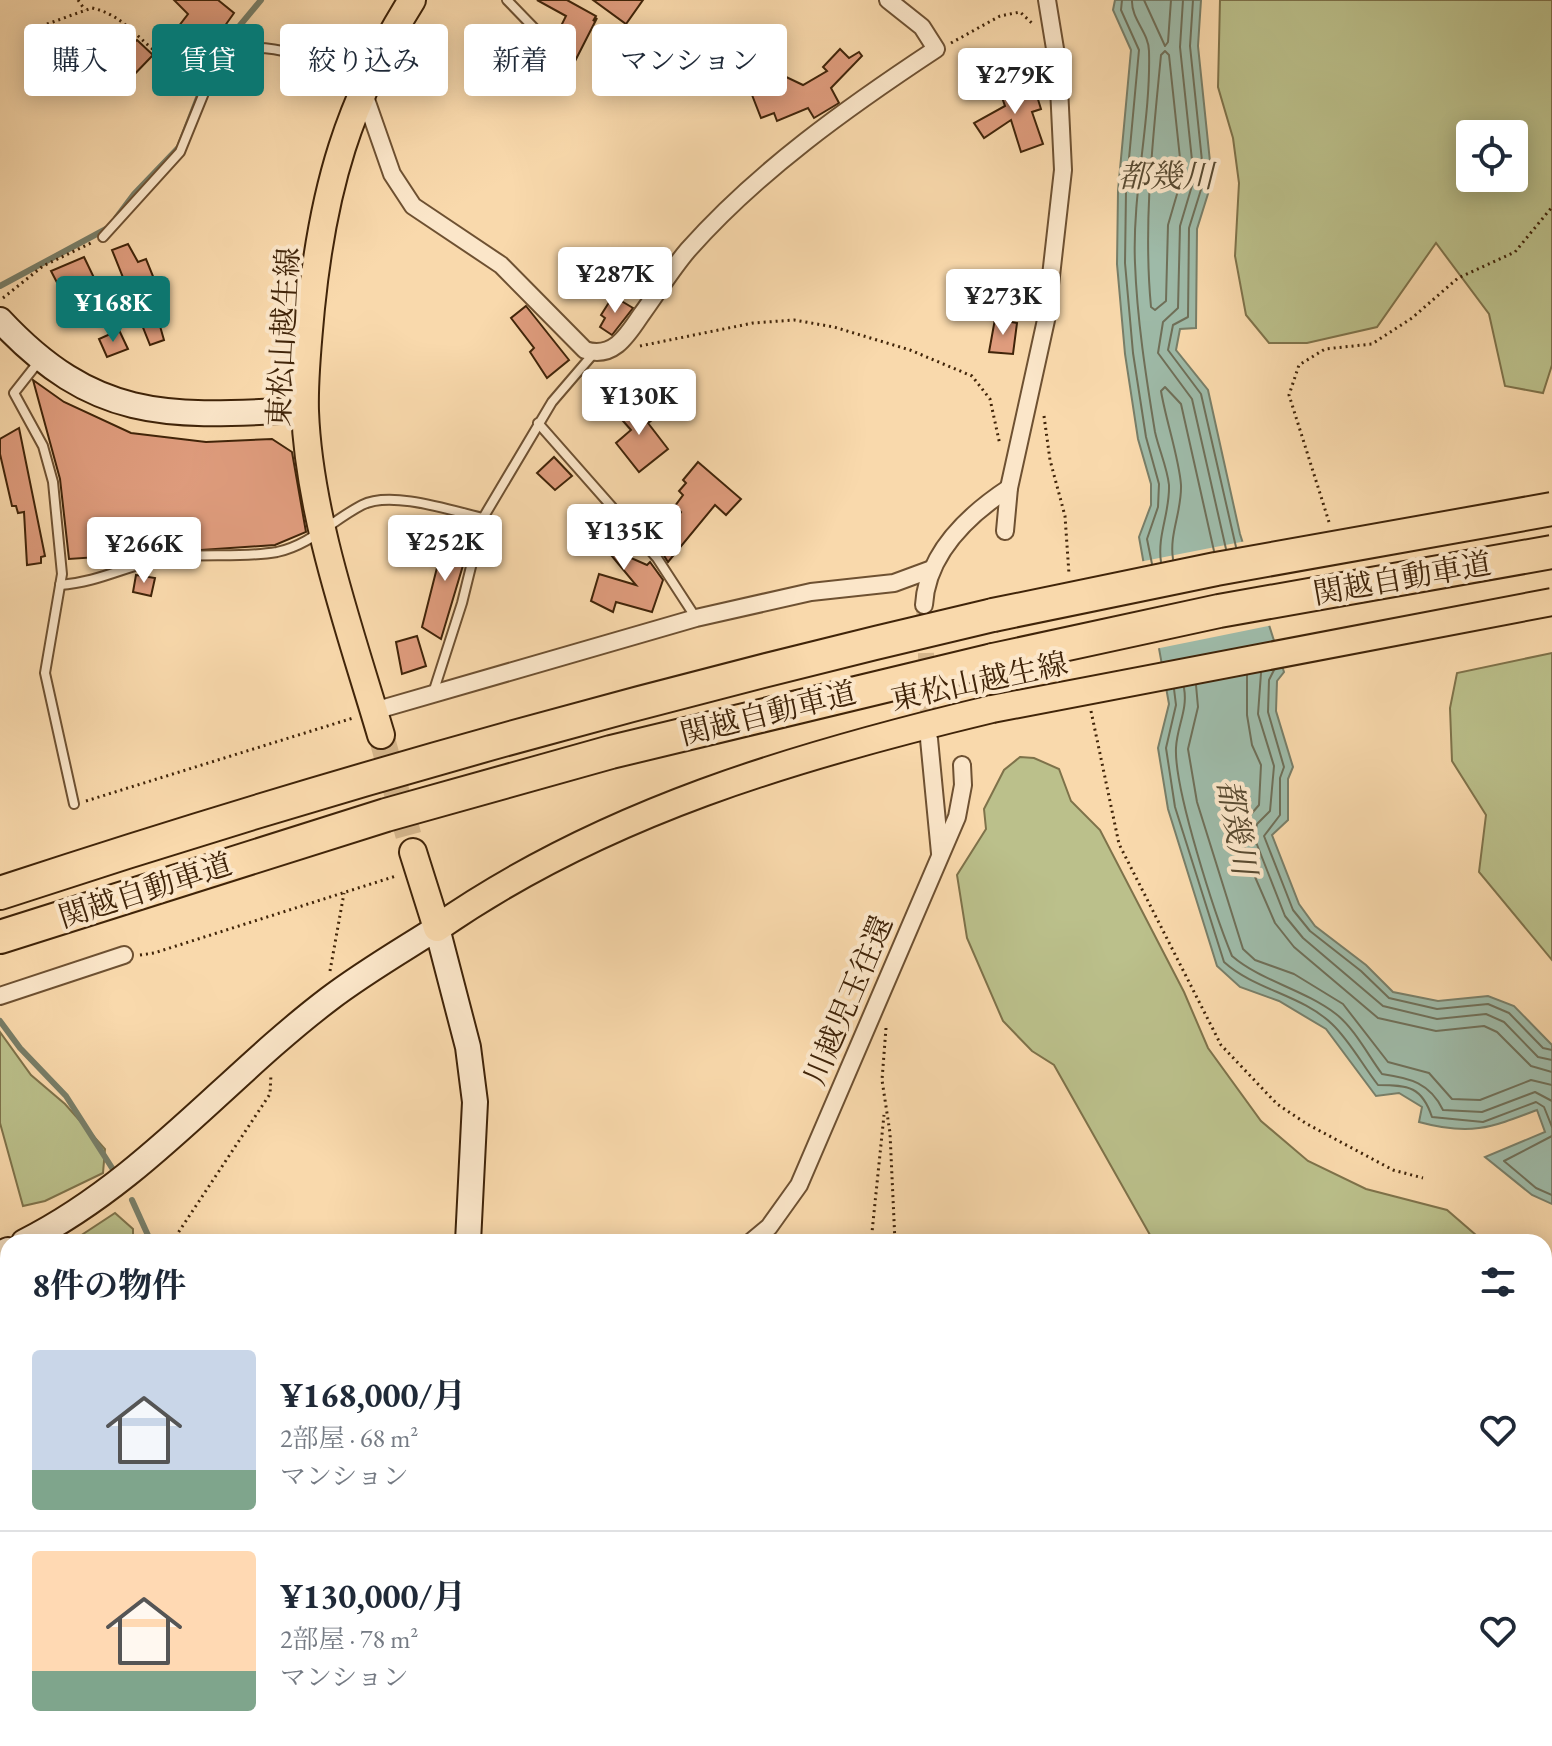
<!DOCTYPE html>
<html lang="ja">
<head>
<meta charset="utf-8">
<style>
	body { margin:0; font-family:"EB Garamond","Noto Serif JP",serif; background:#f6f6f7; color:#1f2937; height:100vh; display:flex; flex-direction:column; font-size:30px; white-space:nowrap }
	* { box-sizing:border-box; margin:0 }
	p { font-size:26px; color:#747a83 }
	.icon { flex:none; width:44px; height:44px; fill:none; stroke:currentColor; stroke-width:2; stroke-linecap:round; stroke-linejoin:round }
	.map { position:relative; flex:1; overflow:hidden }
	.details { position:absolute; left:0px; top:1234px; width:1552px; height:512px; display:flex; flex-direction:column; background:#fff; border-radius:24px 24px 0 0; box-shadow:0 4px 20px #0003 }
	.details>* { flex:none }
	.banner { position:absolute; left:24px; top:24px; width:800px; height:72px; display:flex; gap:16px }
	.fabs { position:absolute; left:1456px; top:120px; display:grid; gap:16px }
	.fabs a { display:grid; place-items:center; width:72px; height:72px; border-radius:8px; background:#fff; box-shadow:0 4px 20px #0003; font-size:40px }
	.price { position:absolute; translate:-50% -68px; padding:0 18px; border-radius:8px; background:#fff; color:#222; font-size:26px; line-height:52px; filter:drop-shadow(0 2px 4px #0008) }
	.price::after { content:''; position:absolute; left:50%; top:48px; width:24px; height:18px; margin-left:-12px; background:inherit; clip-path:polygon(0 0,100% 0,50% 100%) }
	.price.selected { background:#0f766e; color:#fff }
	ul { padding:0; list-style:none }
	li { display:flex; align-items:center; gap:24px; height:200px; padding:0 32px }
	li+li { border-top:2px solid #e0e1e3 }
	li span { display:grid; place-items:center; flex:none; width:224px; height:160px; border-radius:8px; color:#555 }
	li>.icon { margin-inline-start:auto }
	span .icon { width:96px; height:96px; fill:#fffc; stroke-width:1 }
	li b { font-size:34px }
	h2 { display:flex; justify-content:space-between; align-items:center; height:96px; padding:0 32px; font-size:34px }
	.chip { padding:0 28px; border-radius:8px; background:#fff; box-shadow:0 4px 20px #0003; font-size:28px; line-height:72px }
	.chip.selected { background:#0f766e; color:#fff }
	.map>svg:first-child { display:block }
	.green { fill:#bbc08b; stroke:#7e724a; stroke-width:2; fill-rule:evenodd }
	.water { fill:#9ebaa8; stroke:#787e68; stroke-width:2 }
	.pier { fill:#f9d9ac }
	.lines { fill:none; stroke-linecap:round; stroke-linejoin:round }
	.shore { stroke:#6f6f58; stroke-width:2 }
	.stream { stroke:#787e68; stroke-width:6 }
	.building { fill:#df9c7d; stroke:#402409; stroke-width:2 }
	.street-tunnel { stroke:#d4b58b; stroke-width:16; stroke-dasharray:16 8; stroke-linecap:butt }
	.primary-tunnel { stroke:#d4b58b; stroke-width:26; stroke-dasharray:26 13; stroke-linecap:butt }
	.lane-casing { stroke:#6e5132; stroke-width:12 }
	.street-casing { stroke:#6e5132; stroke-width:20 }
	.secondary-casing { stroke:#402409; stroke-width:28 }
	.primary-casing { stroke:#402409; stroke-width:30 }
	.highway-casing { stroke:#402409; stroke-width:36 }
	.path { stroke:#402409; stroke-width:3; stroke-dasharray:2 4; stroke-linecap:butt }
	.lane { stroke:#fbe6c9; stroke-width:8 }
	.street { stroke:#fbe6c9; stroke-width:16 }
	.secondary { stroke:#fbe6c9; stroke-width:24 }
	.primary { stroke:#f9d9ac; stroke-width:26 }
	.highway { stroke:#f9d9ac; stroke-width:32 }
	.primary-bridge-casing { stroke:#402409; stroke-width:30; stroke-linecap:butt }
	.highway-bridge-casing { stroke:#402409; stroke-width:36; stroke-linecap:butt }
	.primary-bridge { stroke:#f9d9ac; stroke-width:26 }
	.highway-bridge { stroke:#f9d9ac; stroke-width:32 }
	.labels { text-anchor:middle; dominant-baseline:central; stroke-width:8; stroke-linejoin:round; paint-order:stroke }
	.street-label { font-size:30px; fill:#402409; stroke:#fbe6c9 }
	.water-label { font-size:32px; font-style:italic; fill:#584a31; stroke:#fbe6c9 }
</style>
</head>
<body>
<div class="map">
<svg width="1552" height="1746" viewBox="0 0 1552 1746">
	<rect width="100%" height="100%" fill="#f9d9ac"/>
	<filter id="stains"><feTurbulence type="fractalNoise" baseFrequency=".0025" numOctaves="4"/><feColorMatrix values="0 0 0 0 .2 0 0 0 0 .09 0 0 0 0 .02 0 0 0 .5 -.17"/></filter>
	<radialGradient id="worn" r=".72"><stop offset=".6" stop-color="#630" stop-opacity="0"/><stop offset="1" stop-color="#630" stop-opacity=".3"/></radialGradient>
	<g class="green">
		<path d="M1220,0h332v365l-9,28 -38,-7 -16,-72 -53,-71 -59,84 -70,16h-38l-23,-28 -11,-59 4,-73 -6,-45 -15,-51zM1470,134h44v44h-44z"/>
		<path d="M1552,653v307l-73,-88 7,-57 -34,-54 -2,-53 7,-35z"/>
		<path d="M1020,757l14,1 25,11 12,32 29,29 84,162 24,56 53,73 47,40 58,28 81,21 37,32h-330l-100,-177 -22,-14 -29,-30 -36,-83 -10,-63 29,-46 -2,-20 20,-39z"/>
		<path d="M0,1032l31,43 34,29 40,45 -2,24 -58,28 -22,5 -23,-83z"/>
		<path d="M115,1213l18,16v13h-62z"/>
		<path d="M1282,1738h240l-2,8h-240z"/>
	</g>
	<g class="water">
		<path d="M1115,0h86l-3,46 14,135 -15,48 -1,99 -16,1 -4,21 32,40 32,144 44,138 -7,9 -1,30 17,56 -5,12v41l-16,15 27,69 16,22 51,39 27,27 45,9 50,-5 26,10 38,39v159l-20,-9 -47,-38 60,-25 -8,-22c-47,18 -67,26 -118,12l3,-15 -23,-14 -23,3 -50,-67 -47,-28 -39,-14 -23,-21 -49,-157 -10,-61 11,-44 -30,-167 12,-32v-21l-13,-45 -13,-85 -8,-90 1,-73 13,-141 -18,-40z"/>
		<path d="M1552,1370v284l-8,-14v-143z"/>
	</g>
	<path class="pier" d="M1246,541l27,84 -118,24 -16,-87z"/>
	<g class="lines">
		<g class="shore">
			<path d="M1122,0l-1,10 18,40 -13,141 -1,72 8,90 13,84 13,47 -1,23 -11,32 5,25"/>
			<path d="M1132,0c-1,19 17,33 17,51 2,70 -17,141 -14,212 2,56 11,114 20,169 4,18 12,35 14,53 1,28 -12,50 -8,77"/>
			<path d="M1144,0l21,46 3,-4 3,-42"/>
			<path d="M1183,0l-3,47 14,132 -14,47 -2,82 -15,14 -5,31 34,46 34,150"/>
			<path d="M1193,0l-3,46 14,134 -15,48 -1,89 -15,8 -5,25 33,44 35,153"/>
			<path d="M1165,51l4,4 13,122 -14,48 -2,76 -11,9 -4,-3c-8,-85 2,-168 10,-252z"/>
			<path d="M1173,559c-4,-25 9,-48 8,-74 -2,-27 -15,-64 -20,-94l4,-4 16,17 33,147"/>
			<path d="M1274,670l-5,10 -1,32 16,55 -4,11v37l-16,21 29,74 17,21 51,40 28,27 48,11 51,-5 21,9 34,35 9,2"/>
			<path d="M1261,673l-3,41 16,52 -4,45 -13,13 -3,13 31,79 18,22 80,68 54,13 49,-5 18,8 34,35 14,3"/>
			<path d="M1247,675v40l5,30 9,20 -2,40 -13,15 -4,18 10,32 23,53 19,24 84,71 58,13 48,-5 13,6 34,34 21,6"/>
			<path d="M1196,685l2,22 -10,42 9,53 46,147 12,11 39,14 49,30 45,58 41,11 23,26 28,1 51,-20 21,5"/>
			<path d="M1184,688c4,22 -7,38 -8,60 -2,41 39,167 56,208 29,25 71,33 104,58 18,14 32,41 46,60 28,4 48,9 61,36l39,2 53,-20 17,9"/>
			<path d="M1174,689l2,16 -10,43 9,59 49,155c31,28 78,33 108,62 18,17 31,42 46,61 31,0 44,2 54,32l51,5 53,-20 8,5 8,20"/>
			<path d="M1552,1136l-48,25 32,27 16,7"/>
		</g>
		<g class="stream">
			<path d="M217,53l44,-53"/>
			<path d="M116,218l18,-24 45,-47 32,-83"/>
			<path d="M0,286l106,-57"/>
			<path d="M0,1021l20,27 46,48 48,75"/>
			<path d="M132,1200l19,42"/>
			<path d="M0,1739l25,4 7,-5"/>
		</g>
	</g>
	<g class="building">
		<path d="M174,0h44l16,13 -27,38 -11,-8 -12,16 -19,-15 23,-30z"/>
		<path d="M537,0h30l29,16 -3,5 4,-3 -24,47 -18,15 -12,-13 23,-24 -7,-4 4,-7 -4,-2 7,-14z"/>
		<path d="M593,0h50l-17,24z"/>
		<path d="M137,40l16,15 -27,28 -13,-12 4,-4 -6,-5z"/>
		<path d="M719,41l19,18 -16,16 -18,-18z"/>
		<path d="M748,48l14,15 18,4 4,9 19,9 24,-14 -4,-4 17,-18 9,9 10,-6 3,4 -31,32 8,15 -25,15 -6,-10 -31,13 -3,-8 -13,5 -23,-59z"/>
		<path d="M1020,78l6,18 10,-3 5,16 -9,3 11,32 -22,8 -10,-32 -27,18 -10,-15 31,-17 -7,-20z"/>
		<path d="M128,244l10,18 8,-3 17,42 1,8 -8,3 8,28 -14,5 -38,-95z"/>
		<path d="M84,257l13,27 -32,14 -14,-27z"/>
		<path d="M613,296l20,12 -21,27 -12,-8 5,-9 -4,-3z"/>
		<path d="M526,306l43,54 -22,18 -17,-26 4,-4 -23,-30z"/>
		<path d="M995,319l22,4 -4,31 -24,-2z"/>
		<path d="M119,330l9,19 -21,8 -8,-18z"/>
		<path d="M33,380l31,22 67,31 75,9 66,-3 20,13 14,80 -31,13 -206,14 -9,-80z"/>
		<path d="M634,398l18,22 -4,3 20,26 -29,23 -23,-29 15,-13 -15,-17z"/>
		<path d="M19,428l26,128 -4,1v6l-14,2 -3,-53 -6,1 -2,-7h-4l-12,-52v-15z"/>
		<path d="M554,457l18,19 -17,14 -18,-17z"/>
		<path d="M698,462l43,37 -15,16 -11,-10 -47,57 -10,-16 23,-34 -6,-6 8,-11 -4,-4 7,-8 -3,-3z"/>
		<path d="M605,510l25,28 -15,13 32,14 3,-3 13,18 -11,32 -36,-10 -3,10 -22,-11 8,-27 37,11 -44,-53 2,-2 -5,-6z"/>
		<path d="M446,532l20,5 -1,4 5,1 -29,97 -19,-12z"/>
		<path d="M136,575l19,3 -4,18 -18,-4z"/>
		<path d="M417,636l9,30 -24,8 -6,-32z"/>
	</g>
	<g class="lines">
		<path class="street-tunnel" d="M924,605l5,126"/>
		<path class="primary-tunnel" d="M381,735l32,117"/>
		<g class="lane-casing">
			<g id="lane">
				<path d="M507,0l30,31"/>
				<path d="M103,237l77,-85 39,-96c45,-21 105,3 141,33"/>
				<path d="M40,360l-26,33 29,53 10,36 9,92 -17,99 29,131"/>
				<path d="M538,423l119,135 39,60"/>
				<path d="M60,585c42,-3 70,-22 112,-28 34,-4 71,1 105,-5 33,-7 56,-32 85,-47 29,-15 91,6 121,13"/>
				<path d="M433,693l29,-90 21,-85 69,-116 42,-49"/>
			</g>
		</g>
		<g class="street-casing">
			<g id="street">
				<path d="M363,91l29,83 21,32 88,59 84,85c28,9 42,-14 56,-35 16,-22 30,-45 47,-65 70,-79 160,-143 248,-201l-14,-22 -34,-27"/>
				<path d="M1005,531l4,-43 37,-168 17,-150 -5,-103 -11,-67"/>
				<path d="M924,605c3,-52 44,-90 85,-117"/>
				<path d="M374,711l322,-93 115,-26 83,-9 38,-14"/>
				<path d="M929,739l11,114"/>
				<path d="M0,996l124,-41"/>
				<path d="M751,1242l18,-15 30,-42 158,-368 6,-32 -1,-20"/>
				<path d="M0,1445l8,3"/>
			</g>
		</g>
		<g class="secondary-casing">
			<g id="secondary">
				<path d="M0,320c98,105 173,96 305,90"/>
				<path d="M24,1242c119,-60 201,-164 305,-243 34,-26 72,-48 108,-71l31,119 7,55 -7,140"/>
				<path d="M0,1254l8,-4"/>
				<path d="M93,1746l8,-8"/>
			</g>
		</g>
		<g class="primary-casing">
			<g id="primary">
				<path d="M381,735c-30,-102 -72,-218 -76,-324 -1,-34 3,-70 6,-103 12,-119 37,-206 101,-308"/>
				<path d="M413,852l24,76c167,-116 359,-172 555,-219"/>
			</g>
		</g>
		<g class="highway-casing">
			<g id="highway">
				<path d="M0,893c327,-108 658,-200 993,-278"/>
				<path d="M0,937l386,-122 225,-63 382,-92"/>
			</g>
		</g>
		<g class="path">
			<path d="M78,0l7,10"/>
			<path d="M30,30l62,-22c50,11 58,67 111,51"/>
			<path d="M951,43l49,-27 20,-4 14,13"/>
			<path d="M3,298l40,-32 48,-23"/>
			<path d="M640,346l113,-23 41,-3 40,7 76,23 62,26 18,23 10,46"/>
			<path d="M1044,416l6,44 15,56 4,58"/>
			<path d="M1329,522l-40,-127 10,-30 26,-16 47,-5 40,-26 46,-40 57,-26 37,-45"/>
			<path d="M1091,711l28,133 102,201 56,59 30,20 86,46 30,8"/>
			<path d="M86,801l267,-83"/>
			<path d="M140,955l14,-2 242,-77"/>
			<path d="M330,971l14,-78"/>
			<path d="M886,1028l-4,52 8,53 5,109"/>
			<path d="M172,1242l98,-148 1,-20"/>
			<path d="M871,1242l13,-127"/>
			<path d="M604,1738l6,8"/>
			<path d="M785,1746l4,-8"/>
			<path d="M813,1746l4,-8"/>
		</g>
		<use href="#lane" class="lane"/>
		<use href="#street" class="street"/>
		<use href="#secondary" class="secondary"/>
		<use href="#primary" class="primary"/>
		<use href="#highway" class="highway"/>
		<g class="primary-bridge-casing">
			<path id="primary-bridge" d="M992,709l560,-107"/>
		</g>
		<g class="highway-bridge-casing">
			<g id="highway-bridge">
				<path d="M993,615l223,-46 336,-60"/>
				<path d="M993,660l226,-49 333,-59"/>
			</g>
		</g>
		<use href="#primary-bridge" class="primary-bridge"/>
		<use href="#highway-bridge" class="highway-bridge"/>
	</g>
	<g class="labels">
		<g class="street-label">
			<text transform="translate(283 337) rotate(-87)">東松山越生線</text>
			<text transform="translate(1402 578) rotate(-10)">関越自動車道</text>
			<text transform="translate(979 681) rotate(-12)">東松山越生線</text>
			<text transform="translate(768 713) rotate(-14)">関越自動車道</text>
			<text transform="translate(145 890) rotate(-18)">関越自動車道</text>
			<text transform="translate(848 1000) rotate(-67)">川越児玉往還</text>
		</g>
		<g class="water-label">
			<text x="1166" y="176">都幾川</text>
			<text transform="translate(1237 827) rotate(80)">都幾川</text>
		</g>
	</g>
	<rect width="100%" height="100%" filter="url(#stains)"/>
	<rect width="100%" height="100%" fill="url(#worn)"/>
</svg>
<div class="fabs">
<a><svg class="icon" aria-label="locate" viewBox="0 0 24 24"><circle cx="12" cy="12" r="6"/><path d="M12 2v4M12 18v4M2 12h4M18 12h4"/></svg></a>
</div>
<b class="price" style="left:1015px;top:116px">¥279K</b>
<b class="price" style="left:615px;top:315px">¥287K</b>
<b class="price" style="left:1003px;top:337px">¥273K</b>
<b class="price selected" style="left:113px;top:344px">¥168K</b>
<b class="price" style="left:639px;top:437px">¥130K</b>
<b class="price" style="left:624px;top:572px">¥135K</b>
<b class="price" style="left:445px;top:583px">¥252K</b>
<b class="price" style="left:144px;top:585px">¥266K</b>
<div class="banner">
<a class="chip">購入</a>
<a class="chip selected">賃貸</a>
<a class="chip">絞り込み</a>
<a class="chip">新着</a>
<a class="chip">マンション</a>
</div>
<section class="details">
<h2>8件の物件<svg class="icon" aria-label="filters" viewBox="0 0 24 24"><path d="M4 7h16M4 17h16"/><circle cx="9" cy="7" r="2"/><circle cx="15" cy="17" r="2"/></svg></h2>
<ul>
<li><span style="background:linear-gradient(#c9d6e8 75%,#7fa58c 0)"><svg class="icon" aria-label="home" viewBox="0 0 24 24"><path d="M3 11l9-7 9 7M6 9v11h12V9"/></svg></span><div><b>¥168,000/月</b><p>2部屋 · 68 m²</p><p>マンション</p></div><svg class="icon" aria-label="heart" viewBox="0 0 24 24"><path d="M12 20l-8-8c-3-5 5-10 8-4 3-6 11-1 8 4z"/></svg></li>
<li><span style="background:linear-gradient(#ffd9b3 75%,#7fa58c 0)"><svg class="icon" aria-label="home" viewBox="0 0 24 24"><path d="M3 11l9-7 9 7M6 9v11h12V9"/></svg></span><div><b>¥130,000/月</b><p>2部屋 · 78 m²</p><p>マンション</p></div><svg class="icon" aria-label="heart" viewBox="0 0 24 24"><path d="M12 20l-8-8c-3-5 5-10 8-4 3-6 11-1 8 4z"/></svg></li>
</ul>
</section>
</div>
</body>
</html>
